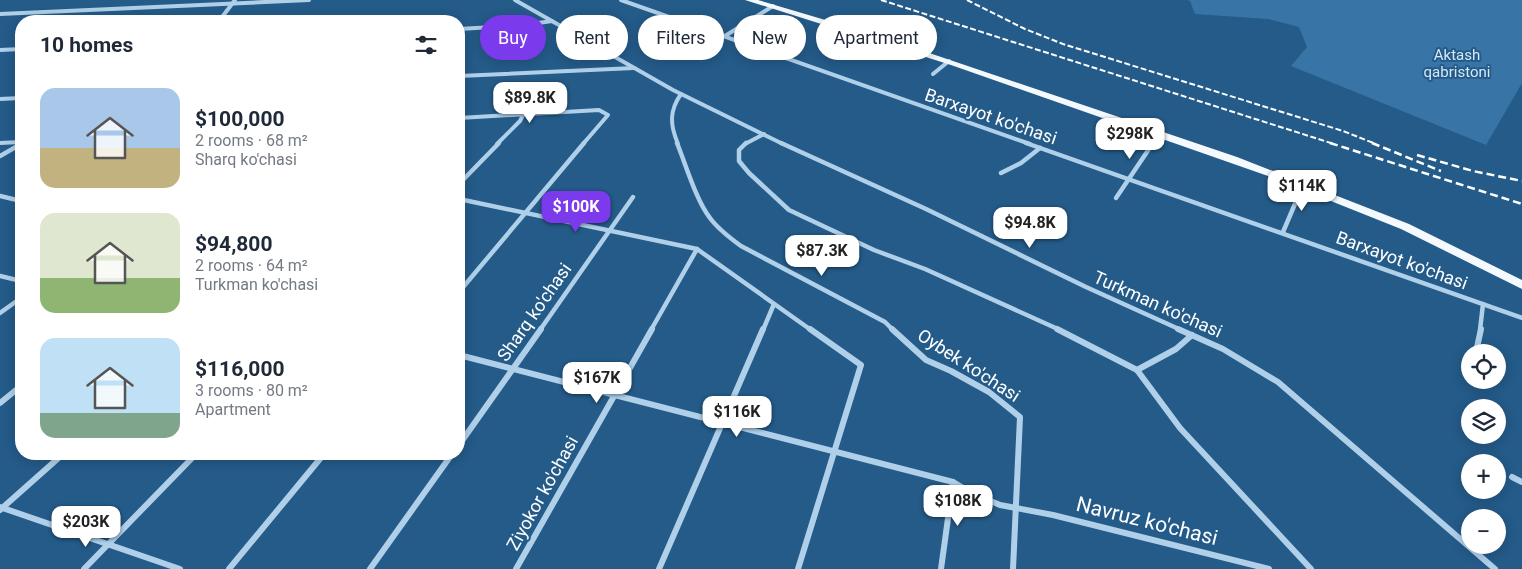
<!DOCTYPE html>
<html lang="en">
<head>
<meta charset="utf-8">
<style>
	body { margin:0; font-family:Roboto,sans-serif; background:#f2f2f3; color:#1f2937; height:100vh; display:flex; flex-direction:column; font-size:19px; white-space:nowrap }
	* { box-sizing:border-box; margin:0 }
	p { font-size:16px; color:#747a83 }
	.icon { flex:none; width:28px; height:28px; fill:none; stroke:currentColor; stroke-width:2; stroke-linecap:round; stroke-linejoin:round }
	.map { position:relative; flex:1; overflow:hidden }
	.sheet { position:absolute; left:15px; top:15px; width:450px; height:445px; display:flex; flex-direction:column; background:#fff; border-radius:20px; box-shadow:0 2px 12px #0003 }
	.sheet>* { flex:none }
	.banner { position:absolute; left:480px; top:15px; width:475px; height:45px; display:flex; gap:10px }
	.tools { position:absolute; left:1461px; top:344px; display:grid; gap:10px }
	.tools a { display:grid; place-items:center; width:45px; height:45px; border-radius:50%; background:#fff; box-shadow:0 2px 12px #0003; font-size:25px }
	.price { position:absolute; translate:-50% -42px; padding:0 11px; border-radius:10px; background:#fff; color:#222; font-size:16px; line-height:32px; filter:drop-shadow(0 1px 2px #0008) }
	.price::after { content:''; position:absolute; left:50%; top:30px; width:15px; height:11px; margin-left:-8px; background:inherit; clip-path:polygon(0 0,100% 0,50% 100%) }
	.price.current { background:#7c3aed; color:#fff }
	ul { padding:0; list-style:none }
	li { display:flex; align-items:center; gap:15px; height:125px; padding:0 25px }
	li span { display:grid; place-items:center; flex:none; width:140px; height:100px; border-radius:15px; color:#555 }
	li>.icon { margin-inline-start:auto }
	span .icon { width:60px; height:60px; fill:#fffc; stroke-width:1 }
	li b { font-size:21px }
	h2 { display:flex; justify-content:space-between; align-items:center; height:60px; padding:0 25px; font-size:21px }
	.pill { padding:0 18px; border-radius:22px; background:#fff; box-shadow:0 2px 12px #0003; font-size:18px; line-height:45px }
	.pill.current { background:#7c3aed; color:#fff }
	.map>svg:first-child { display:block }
	.green { fill:#3875a6 }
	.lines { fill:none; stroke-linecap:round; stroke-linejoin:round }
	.street-far2 { stroke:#b0d0ea; stroke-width:4 }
	.street-far1 { stroke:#b0d0ea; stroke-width:4.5 }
	.street { stroke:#b0d0ea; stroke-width:6 }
	.primary { fill:#f4f9fe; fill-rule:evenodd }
	.rail-far1 { stroke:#fff; stroke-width:2; stroke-dasharray:6 2.5; stroke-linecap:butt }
	.rail { stroke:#fff; stroke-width:2.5; stroke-dasharray:8 4; stroke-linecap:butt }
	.labels { text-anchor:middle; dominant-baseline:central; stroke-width:4; stroke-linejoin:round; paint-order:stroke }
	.far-park-label { font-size:15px; fill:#d4e8f7; stroke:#245b89 }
	.street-label { font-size:18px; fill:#fff; stroke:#245b89 }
	.near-street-label { font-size:21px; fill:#fff; stroke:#245b89 }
</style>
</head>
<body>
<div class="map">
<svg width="1522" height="569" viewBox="0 0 1522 569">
	<rect width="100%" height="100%" fill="#245b89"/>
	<path class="green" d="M1187,0h335v83l-36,62 -195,-79 16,-19 -8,-20 -31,-8 -73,-5 -5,-13z"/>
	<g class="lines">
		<g class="street-far2">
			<path d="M515,0l158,90 110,54"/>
			<path d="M621,0l409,144"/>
			<path d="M0,14l309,-14"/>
			<path d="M219,21l16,-21"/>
			<path d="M459,29l66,-4 27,-4"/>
			<path d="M725,36l48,-30"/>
			<path d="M0,50l21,-1"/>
			<path d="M933,74l16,-13"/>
			<path d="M459,76l175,-8"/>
			<path d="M0,99l21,-1"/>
			<path d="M459,118l140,-8 9,5 -25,29"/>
			<path d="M0,143l21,-1"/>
			<path d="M497,144l23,-23 3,-6"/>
			<path d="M678,144c-8,-19 -9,-33 3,-50"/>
			<path d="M745,144l19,-10"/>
			<path d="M1152,144l8,-11"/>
		</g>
		<g class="street-far1">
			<path d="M677,143c9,22 19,57 33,75 8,11 20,20 31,28l144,76 8,8"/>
			<path d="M746,143l-7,7v11l10,12 40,37 85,40 51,19 135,61"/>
			<path d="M781,143l145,66 160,78 95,43"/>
			<path d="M1026,143l496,175"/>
			<path d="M0,156l21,-12"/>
			<path d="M1001,173l20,-10 19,-15"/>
			<path d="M459,184l40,-41"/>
			<path d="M0,196l21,5"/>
			<path d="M1116,198l37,-55"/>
			<path d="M459,199l238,50 114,81"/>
			<path d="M1283,232l20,-47"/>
			<path d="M0,276l21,5"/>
			<path d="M459,292l125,-149"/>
			<path d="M0,313l21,-15"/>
			<path d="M540,330l93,-133"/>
			<path d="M651,330l46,-81"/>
			<path d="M763,330l11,-26"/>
			<path d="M1480,330l3,-26"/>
		</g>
		<g class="street">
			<path d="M892,329l34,31 25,11 38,21 31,25 -7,152"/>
			<path d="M1057,329l80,41 43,58 131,141"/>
			<path d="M1178,329l45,20 55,33 217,187"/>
			<path d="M1476,352l5,-23"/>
			<path d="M459,355l494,127 19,11 28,12 53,10 216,54"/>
			<path d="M1137,370l39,-21 16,-14"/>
			<path d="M0,403l21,-17"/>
			<path d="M459,445l82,-116"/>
			<path d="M1512,477l10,5"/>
			<path d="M0,507l180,62"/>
			<path d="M0,510l63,-56"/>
			<path d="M84,569l112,-115"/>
			<path d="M229,569l95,-115"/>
			<path d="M370,569l82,-115"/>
			<path d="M516,569l136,-240"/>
			<path d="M659,569l104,-240"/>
			<path d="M798,569l63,-204 -51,-36"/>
			<path d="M941,569l12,-87"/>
		</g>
		<path class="primary" d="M745,0h13l118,35 361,122 172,67 113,56v9l-121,-60 -133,-53 -317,-111z"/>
		<g class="rail-far1">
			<path d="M881,0l453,144"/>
			<path d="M967,0l58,29 38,15 280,87 33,13"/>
		</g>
		<g class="rail">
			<path d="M1330,143l192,61"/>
			<path d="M1372,143l69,28"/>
			<path d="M1417,155l56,16 49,10"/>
		</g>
	</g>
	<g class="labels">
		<g class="far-park-label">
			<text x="1457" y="55">Aktash<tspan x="1457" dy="17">qabristoni</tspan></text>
		</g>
		<g class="street-label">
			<text transform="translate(991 116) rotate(19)">Barxayot ko'chasi</text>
			<text transform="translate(1402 260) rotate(20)">Barxayot ko'chasi</text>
			<text transform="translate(1158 304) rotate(24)">Turkman ko'chasi</text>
			<text transform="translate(534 312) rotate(-55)">Sharq ko'chasi</text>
			<text transform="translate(969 365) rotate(33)">Oybek ko'chasi</text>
			<text transform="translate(542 493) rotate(-61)">Ziyokor ko'chasi</text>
		</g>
		<g class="near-street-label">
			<text transform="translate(1147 521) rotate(14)">Navruz ko'chasi</text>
		</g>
	</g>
</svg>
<div class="tools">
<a><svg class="icon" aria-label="locate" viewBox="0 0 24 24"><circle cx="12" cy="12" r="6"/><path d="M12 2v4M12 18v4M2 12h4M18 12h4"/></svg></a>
<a><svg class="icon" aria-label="layers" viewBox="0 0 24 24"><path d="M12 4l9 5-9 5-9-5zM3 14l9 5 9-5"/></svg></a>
<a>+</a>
<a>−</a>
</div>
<b class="price" style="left:530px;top:124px">$89.8K</b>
<b class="price" style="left:1130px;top:160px">$298K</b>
<b class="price" style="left:1302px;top:212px">$114K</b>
<b class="price current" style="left:576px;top:233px">$100K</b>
<b class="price" style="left:1030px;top:249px">$94.8K</b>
<b class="price" style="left:822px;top:277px">$87.3K</b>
<b class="price" style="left:597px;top:404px">$167K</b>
<b class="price" style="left:737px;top:438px">$116K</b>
<b class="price" style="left:958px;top:527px">$108K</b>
<b class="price" style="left:86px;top:548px">$203K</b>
<div class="banner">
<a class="pill current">Buy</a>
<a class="pill">Rent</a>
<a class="pill">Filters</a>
<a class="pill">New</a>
<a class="pill">Apartment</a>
</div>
<section class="sheet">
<h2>10 homes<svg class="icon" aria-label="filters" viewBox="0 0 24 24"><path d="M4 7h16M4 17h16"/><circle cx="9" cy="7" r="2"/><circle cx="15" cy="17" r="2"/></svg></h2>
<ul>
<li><span style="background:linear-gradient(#a9c7e8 60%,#c2b280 0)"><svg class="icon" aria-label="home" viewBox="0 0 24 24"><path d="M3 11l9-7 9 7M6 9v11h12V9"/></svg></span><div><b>$100,000</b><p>2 rooms · 68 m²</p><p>Sharq ko'chasi</p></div></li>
<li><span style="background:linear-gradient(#dfe7d0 65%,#8fb573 0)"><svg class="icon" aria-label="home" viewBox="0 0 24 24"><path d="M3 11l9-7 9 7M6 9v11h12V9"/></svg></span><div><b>$94,800</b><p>2 rooms · 64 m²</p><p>Turkman ko'chasi</p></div></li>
<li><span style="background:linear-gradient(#bfe0f5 75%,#7fa58c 0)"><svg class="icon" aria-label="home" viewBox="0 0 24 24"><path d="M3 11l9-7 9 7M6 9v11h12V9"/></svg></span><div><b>$116,000</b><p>3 rooms · 80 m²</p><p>Apartment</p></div></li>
</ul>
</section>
</div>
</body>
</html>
